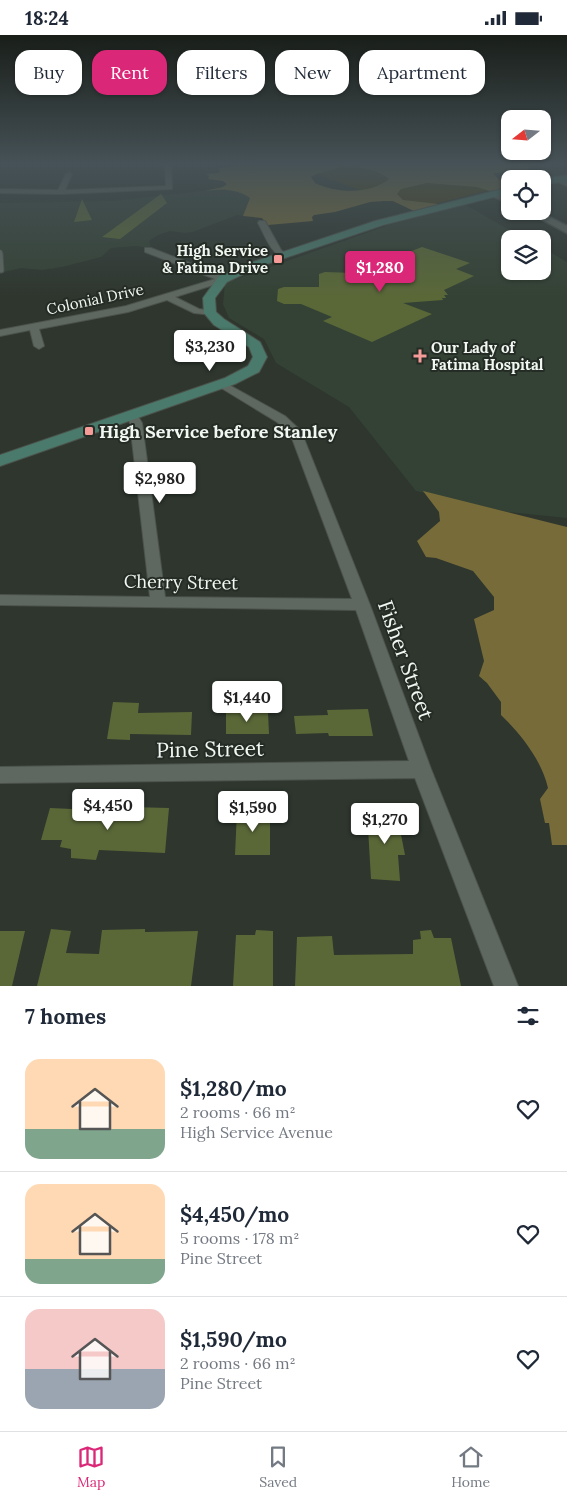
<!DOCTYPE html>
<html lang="en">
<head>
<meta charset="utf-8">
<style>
	body { margin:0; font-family:Lora,serif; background:#f6f6f7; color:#1f2937; height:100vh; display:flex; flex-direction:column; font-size:19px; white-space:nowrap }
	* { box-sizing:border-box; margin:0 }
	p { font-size:16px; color:#747a83 }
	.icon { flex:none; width:28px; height:28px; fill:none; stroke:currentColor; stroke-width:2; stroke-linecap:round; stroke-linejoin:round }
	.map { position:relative; height:951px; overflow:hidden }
	.panel { display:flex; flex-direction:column; background:#fff; flex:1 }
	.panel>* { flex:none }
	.hud { position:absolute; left:15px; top:15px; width:538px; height:45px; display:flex; gap:10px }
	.needle { width:32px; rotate:253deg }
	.controls { position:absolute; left:501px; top:75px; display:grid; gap:10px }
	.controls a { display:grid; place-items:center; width:50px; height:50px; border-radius:10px; background:#fff; box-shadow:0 1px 4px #0004; font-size:25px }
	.price { position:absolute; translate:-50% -42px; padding:0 11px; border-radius:5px; background:#fff; color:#222; font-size:16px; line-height:32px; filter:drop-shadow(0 1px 2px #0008) }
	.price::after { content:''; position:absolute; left:50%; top:30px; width:15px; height:11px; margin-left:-8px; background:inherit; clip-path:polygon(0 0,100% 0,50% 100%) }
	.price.current { background:#db2777; color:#fff }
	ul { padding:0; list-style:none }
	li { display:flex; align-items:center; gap:15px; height:125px; padding:0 25px }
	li+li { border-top:1px solid #e0e1e3 }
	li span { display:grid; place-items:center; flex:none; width:140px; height:100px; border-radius:15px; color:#555 }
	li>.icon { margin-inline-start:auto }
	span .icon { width:60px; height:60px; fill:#fffc; stroke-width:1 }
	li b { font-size:21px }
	h2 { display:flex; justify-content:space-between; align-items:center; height:60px; padding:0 25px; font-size:21px }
	.tag { padding:0 18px; border-radius:15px; background:#fff; box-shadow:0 1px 4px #0004; font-size:18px; line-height:45px }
	.tag.current { background:#db2777; color:#fff }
	.status { display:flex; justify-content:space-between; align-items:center; height:35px; padding:0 25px; background:#fff; direction:ltr }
	.status svg { height:14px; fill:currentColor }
	.dock { display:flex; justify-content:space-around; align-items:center; height:70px; border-top:1px solid #e0e1e3; background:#fff; font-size:14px; color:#747a83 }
	.dock a { display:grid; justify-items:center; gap:2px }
	.dock .current { color:#db2777 }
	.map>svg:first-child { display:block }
	.built { fill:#344235 }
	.green { fill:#4b4111 }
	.forest { fill:#776c39; fill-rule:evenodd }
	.building { fill:#5a6838 }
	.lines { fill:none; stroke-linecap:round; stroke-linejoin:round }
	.service-far1-casing { stroke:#4b524c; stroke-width:5 }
	.service-casing { stroke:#4b524c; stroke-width:7 }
	.minor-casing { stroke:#4b524c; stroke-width:2 }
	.tertiary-casing { stroke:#4b524c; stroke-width:3 }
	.secondary-casing { stroke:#4b524c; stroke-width:2 }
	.service-far1 { stroke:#5f6860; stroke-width:4 }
	.service { stroke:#5f6860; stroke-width:5 }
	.minor { fill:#5f6860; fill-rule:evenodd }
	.tertiary { fill:#5f6860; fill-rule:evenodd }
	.secondary { fill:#4a7a6b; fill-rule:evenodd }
	.poi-dot { fill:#f59b98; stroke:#242c25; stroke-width:2 }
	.labels { text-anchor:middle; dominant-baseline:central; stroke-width:4; stroke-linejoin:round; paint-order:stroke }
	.far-poi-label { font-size:15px; font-weight:bold; fill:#f1f7f2; stroke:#242c25; text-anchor:end }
	.far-street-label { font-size:15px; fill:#f1f7f2; stroke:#242c25 }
	.poi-label { font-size:18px; font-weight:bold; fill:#f1f7f2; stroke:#242c25; text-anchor:start }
	.street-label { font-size:18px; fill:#f1f7f2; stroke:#242c25 }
	.near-street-label { font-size:21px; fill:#f1f7f2; stroke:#242c25 }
</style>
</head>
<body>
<div class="status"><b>18:24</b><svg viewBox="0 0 49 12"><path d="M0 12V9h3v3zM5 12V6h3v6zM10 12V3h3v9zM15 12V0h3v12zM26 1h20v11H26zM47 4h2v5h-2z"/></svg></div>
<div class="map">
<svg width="567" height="951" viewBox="0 0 567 951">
	<rect width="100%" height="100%" fill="#2e362e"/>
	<g class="built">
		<path d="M212,155l27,1 11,7 -7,18 -6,-1 -44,17 -8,1 -15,-2 -12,4 -9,6 2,7 -15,-2 -25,2 -10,9 -39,10 -20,3 -21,-2 -21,5v-70l114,-2z"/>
		<path d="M466,170l59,34h-15v32h32l1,-23 24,14v256l-59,-6 -92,-21 -67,-84 -73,-44 -12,-24 -35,-21 -6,-14 2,-21 175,-62z"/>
	</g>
	<path class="green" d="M287,129h219l12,5 -29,6 21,7v3l-96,24z"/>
	<g class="forest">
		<path d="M234,129h287l8,3 -2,3 -34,3 6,7 11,4v6l-14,3 -19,-6 -50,-4 -26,6 -4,5 6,6 44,5 -31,7 -23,-11h-9l-14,1 -35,10 -21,3 -2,2 1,4 -45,4 -6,-7 -19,-2 7,-18c-14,-10 -30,-9 -46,-7l19,-4 4,-3 -4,-3 -15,-2 1,-3 -3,-2 12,-1 2,-2 -1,-3 12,-1zM342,132c17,0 33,1 47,12 -19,16 -54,14 -74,4l-4,-6 5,-3z"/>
		<path d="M423,456l144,36v318h-15l-3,-22h-4l-5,-24 8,-11c-6,-27 -27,-54 -47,-73v-13l-14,-19 -8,-7 5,-15 -10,-42 20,-9v-13l-21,-26 -37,-13 -10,-1 -9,-16 23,-20 -1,-9z"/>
	</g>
	<g class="building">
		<path d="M161,159l6,9 -47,36 -18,-2z"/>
		<path d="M82,164l10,21 -18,2z"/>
		<path d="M422,212l48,16 -14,6 18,7 -30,14 4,5h-4l2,3h-4l1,2 -40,3 29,11 -60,28 -49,-21 9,-4 -31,-13h-17l-7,-3 1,-12 6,-2h35v-13l6,-2 29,1z"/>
		<path d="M113,667l26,1 -1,10 54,-1 -1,23 -61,-1v6l-23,-1z"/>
		<path d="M368,674l5,27h-44l-1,-3 -32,1 -2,-18 34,-1 -1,-5z"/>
		<path d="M268,677l1,22h-43v-21z"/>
		<path d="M130,772l39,1 -4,45 -66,-3 -3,10 -25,-2v-9l-11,-2 2,-7h-21l9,-32 44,2 -1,5 35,1z"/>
		<path d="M396,774l9,46h-7l2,26 -29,-2 -4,-68z"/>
		<path d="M270,775v45h-35l2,-44z"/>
		<path d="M51,894l20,2 -5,22 33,1 3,-24 43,-1v3l53,-1 -7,55h-154z"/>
		<path d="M256,895l17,1v55h-40l3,-51h19z"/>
		<path d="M431,895l3,8h17l10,48h-166l2,-49 35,-1 2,19 79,-1v-14l8,-1 -1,-8z"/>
		<path d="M0,896h25l-13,55h-12z"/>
	</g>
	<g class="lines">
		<g class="service-far1-casing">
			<path id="service-far1" d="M0,217v3"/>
		</g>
		<g class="service-casing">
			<path id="service" d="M0,219l1,16"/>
		</g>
		<g class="minor-casing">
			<g id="minor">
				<path d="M165,129h6l1,25 -112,5 -60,-1v-4l58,1 8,-16 3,-2 3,2 -7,16 101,-4z"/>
				<path d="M556,142l11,4v5l-13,-6 -1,-1z"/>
				<path d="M259,186h6l16,29 6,5 -1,2c-14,1 -22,-24 -28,-34z"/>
				<path d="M145,213h6l75,29v4l-51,16 24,12 14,2v4l-19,-2 -27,-13 -39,12 -89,17 5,17 -5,3 -5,-3 -4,-16 -30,6v-6l126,-24 89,-27 -70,-27z"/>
				<path d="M222,346l63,35 16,15 69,174 61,164 87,217h-24l-79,-208 -415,5v-16l409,-6 -53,-151 -356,-5v-10l150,2 -20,-174 -4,-8 6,-4 4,2 6,10 23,174 187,2 -62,-166 -13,-11 -59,-36 -2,-2 2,-2z"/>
			</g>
		</g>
		<g class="tertiary-casing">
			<g id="tertiary">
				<path d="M492,157h6l12,6v6l-18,-8z"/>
				<path d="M526,176h11l30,15v7z"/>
			</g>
		</g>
		<g class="secondary-casing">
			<g id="secondary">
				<path d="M567,140v6l-25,4v-6z"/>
				<path d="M510,152v6l-127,32 -122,41 -34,16 -12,16 1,14 8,7 36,23 7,15 -8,15 -24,12 -235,82v-11l225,-77 23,-12 5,-9 -4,-10 -35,-22 -10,-12 -1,-15 16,-22 34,-14 122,-41z"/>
			</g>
		</g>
		<use href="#service-far1" class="service-far1"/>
		<use href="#service" class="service"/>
		<use href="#minor" class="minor"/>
		<use href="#tertiary" class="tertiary"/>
		<use href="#secondary" class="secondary"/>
	</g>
	<linearGradient id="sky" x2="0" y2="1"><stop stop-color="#191e19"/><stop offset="0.49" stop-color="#465257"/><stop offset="1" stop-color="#465257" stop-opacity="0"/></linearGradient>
	<rect width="567" height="262" fill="url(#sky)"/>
	<g class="poi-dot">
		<rect x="273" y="219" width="10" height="10" rx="2.5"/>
		<path d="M417.5 313.5h5v5h5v5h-5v5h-5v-5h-5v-5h5z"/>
		<rect x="84" y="391" width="10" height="10" rx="2.5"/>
	</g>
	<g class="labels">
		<g class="far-poi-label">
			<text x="268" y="215">High Service<tspan x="268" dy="17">&amp; Fatima Drive</tspan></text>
			<text x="431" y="312" text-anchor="start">Our Lady of<tspan x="431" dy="17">Fatima Hospital</tspan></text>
		</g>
		<g class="far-street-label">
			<text transform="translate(95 264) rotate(-12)">Colonial Drive</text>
		</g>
		<g class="poi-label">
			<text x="99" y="396">High Service before Stanley</text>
		</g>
		<g class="street-label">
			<text transform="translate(181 547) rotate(1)">Cherry Street</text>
		</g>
		<g class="near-street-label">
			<text transform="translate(406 625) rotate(70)">Fisher Street</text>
			<text transform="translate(210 714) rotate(-1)">Pine Street</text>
		</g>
	</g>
</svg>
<div class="controls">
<a><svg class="needle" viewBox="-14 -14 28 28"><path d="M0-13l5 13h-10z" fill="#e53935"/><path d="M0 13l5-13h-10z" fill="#747a83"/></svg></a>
<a><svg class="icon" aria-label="locate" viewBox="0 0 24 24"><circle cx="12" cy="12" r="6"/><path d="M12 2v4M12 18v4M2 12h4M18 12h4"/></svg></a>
<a><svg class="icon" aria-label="layers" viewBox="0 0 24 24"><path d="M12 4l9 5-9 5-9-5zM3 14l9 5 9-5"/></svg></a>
</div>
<b class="price current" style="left:380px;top:258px">$1,280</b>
<b class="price" style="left:210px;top:337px">$3,230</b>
<b class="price" style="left:160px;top:469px">$2,980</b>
<b class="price" style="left:247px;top:688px">$1,440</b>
<b class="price" style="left:108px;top:796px">$4,450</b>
<b class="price" style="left:253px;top:798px">$1,590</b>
<b class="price" style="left:385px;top:810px">$1,270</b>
<div class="hud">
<a class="tag">Buy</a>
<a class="tag current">Rent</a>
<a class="tag">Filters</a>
<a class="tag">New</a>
<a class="tag">Apartment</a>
</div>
</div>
<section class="panel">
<h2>7 homes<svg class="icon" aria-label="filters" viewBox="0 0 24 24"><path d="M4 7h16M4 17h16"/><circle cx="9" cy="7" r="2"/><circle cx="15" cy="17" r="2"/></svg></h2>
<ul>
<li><span style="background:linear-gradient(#ffd9b3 70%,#7fa58c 0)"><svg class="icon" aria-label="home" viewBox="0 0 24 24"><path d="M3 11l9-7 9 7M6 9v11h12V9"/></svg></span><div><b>$1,280/mo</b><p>2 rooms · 66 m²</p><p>High Service Avenue</p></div><svg class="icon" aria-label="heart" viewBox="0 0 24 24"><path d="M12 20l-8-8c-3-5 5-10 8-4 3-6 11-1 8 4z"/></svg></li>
<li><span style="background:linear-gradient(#ffd9b3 75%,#7fa58c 0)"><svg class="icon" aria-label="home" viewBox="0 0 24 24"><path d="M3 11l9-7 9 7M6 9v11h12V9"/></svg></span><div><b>$4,450/mo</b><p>5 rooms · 178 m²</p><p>Pine Street</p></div><svg class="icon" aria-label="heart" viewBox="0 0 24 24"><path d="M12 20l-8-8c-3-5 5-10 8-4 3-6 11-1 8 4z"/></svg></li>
<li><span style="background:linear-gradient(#f6c9c9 60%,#9aa5b1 0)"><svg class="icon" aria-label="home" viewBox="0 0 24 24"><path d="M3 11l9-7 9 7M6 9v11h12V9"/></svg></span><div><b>$1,590/mo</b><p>2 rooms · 66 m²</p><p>Pine Street</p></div><svg class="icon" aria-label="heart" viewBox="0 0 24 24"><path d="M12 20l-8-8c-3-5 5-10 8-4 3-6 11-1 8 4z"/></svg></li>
</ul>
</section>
<nav class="dock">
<a class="current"><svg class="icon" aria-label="map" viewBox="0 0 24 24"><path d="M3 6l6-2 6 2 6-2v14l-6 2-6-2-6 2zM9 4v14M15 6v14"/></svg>Map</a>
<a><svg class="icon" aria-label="saved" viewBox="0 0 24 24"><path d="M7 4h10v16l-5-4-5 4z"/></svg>Saved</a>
<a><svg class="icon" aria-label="home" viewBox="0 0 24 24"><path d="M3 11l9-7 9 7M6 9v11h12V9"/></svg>Home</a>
</nav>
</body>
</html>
